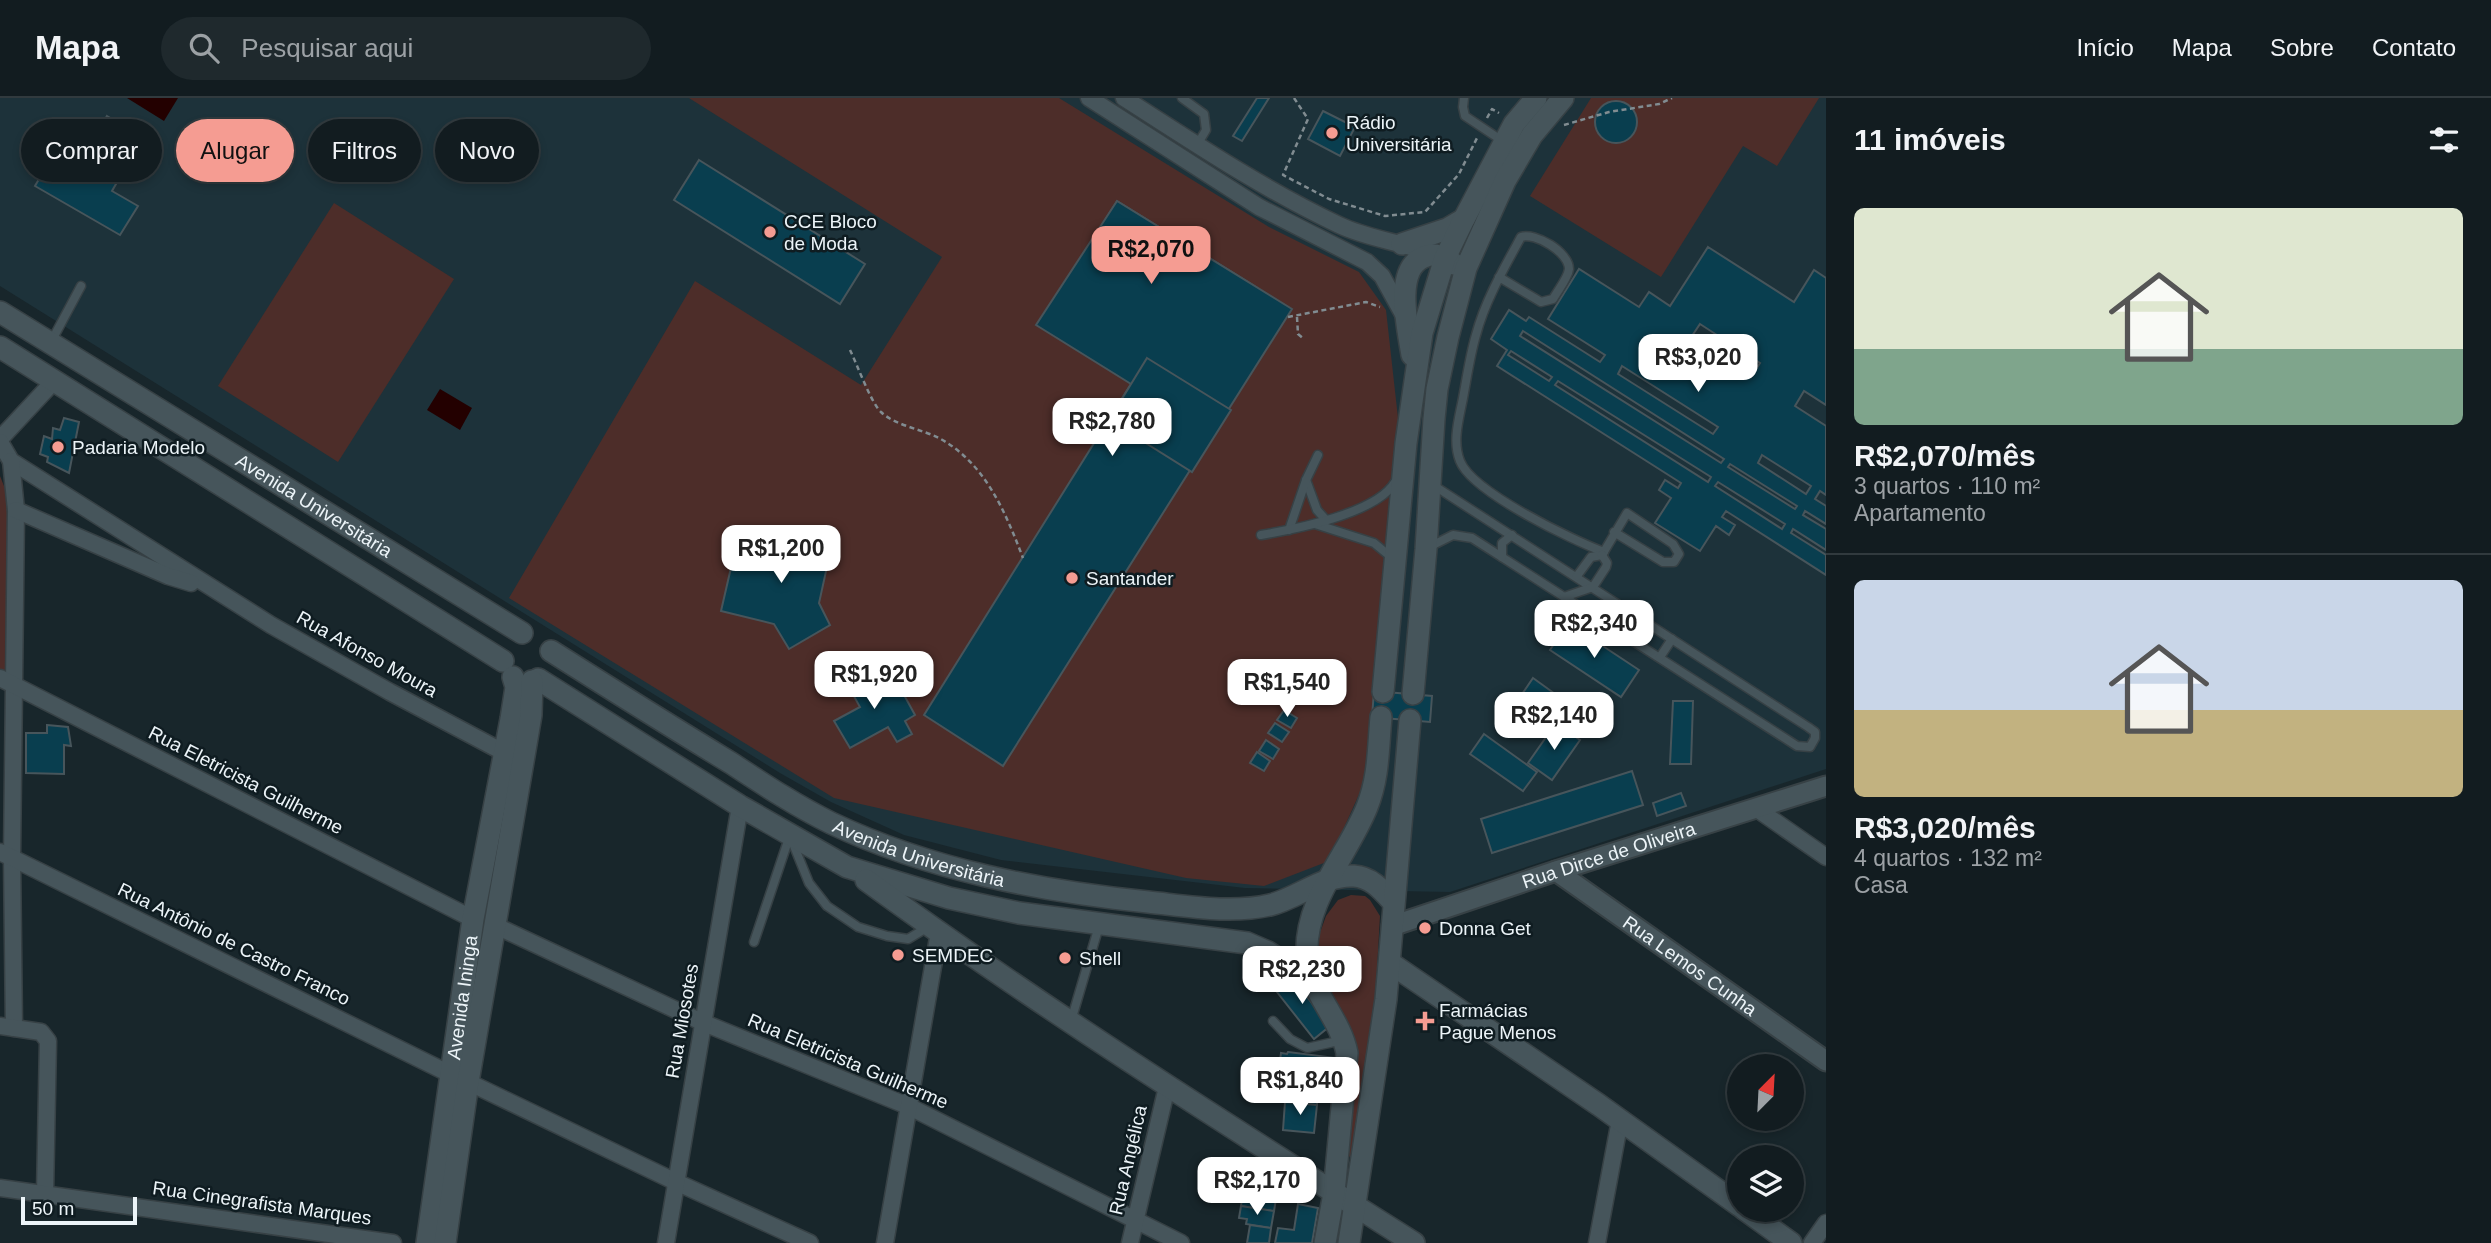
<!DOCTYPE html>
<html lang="pt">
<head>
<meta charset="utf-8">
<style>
	body { margin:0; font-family:Helvetica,sans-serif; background:#1f292d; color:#f1f3f6; height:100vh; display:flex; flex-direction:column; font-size:26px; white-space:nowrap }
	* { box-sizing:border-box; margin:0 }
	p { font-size:23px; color:#9ca1a5 }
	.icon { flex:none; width:38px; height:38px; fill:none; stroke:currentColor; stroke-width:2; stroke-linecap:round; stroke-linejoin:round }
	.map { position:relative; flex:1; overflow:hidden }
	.sheet { display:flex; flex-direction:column; background:#121c20; width:665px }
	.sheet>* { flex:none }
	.banner { position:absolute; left:21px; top:21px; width:665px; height:63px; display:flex; gap:14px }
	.needle { width:46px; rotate:24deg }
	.controls { position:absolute; left:1727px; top:956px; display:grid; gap:14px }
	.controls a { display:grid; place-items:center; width:77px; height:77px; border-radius:50%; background:#121c20; box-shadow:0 4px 10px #0003,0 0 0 2px #313a3e; font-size:35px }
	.scale { position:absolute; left:21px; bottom:18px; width:116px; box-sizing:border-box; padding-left:7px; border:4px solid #ecf4f8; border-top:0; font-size:19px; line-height:24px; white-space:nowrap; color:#ecf4f8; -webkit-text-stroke:5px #0f1c21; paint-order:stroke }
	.price { position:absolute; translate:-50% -60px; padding:0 16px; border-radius:14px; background:#fff; color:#222; font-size:23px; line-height:46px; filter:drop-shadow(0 2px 4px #0008) }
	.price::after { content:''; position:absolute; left:50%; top:42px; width:21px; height:16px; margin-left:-10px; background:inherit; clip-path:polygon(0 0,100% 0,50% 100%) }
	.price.current { background:#f59c92; color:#111 }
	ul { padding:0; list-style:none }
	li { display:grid; align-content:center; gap:14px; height:371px; padding:0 28px }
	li+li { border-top:2px solid #313a3e }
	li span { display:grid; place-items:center; height:217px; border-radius:10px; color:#555 }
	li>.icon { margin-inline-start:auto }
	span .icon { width:126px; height:126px; fill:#fffc; stroke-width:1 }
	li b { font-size:30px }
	h2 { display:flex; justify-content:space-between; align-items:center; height:84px; padding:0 28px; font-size:30px }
	.tag { padding:0 24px; border-radius:32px; background:#121c20; box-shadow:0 4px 10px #0003,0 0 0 2px #313a3e; font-size:24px; line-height:63px }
	.tag.current { background:#f59c92; color:#111 }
	header { display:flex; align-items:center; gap:42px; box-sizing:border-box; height:98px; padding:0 35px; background:#121c20; border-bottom:2px solid #313a3e }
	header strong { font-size:33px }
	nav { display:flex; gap:38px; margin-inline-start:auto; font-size:24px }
	.search { width:490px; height:63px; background:#1f292d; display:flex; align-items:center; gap:18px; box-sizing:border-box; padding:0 24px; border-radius:38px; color:#9ca1a5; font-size:26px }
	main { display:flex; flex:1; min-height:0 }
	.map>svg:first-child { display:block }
	.built { fill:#1d323a }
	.green { fill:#4d2d29 }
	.water { fill:#230000 }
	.building { fill:#093e4f; stroke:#47555b; stroke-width:2; fill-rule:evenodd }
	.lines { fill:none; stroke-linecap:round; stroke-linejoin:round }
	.service-casing { stroke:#374145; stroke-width:11 }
	.minor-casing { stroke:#374145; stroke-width:19 }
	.tertiary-casing { stroke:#374145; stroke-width:23 }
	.secondary-casing { stroke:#374145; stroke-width:24 }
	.path { stroke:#818c91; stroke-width:2.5; stroke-dasharray:5 3.5; stroke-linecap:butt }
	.service { stroke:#46555b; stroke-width:8 }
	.minor { stroke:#46555b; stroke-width:16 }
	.tertiary { stroke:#46555b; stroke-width:19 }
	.secondary { stroke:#46555b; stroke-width:21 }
	.poi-dot { fill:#f59c92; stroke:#0f1c21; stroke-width:2.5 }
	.labels { text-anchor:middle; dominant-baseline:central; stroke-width:5; stroke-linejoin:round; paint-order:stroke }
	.poi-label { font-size:19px; fill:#ecf4f8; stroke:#0f1c21; text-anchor:start }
	.street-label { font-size:19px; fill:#ecf4f8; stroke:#0f1c21 }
</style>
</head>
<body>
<header>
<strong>Mapa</strong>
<div class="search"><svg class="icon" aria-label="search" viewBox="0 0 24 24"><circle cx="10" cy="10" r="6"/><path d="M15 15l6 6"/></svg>Pesquisar aqui</div>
<nav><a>Início</a><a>Mapa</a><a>Sobre</a><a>Contato</a></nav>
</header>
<main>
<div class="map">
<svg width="1826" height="1145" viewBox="0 0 1826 1145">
	<rect width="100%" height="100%" fill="#18262b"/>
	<path class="built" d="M0,0h1826v671l-376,123 -205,-4 -244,-28 -97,-25 -73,-33 -51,-29 -780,-487z"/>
	<g class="green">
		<path d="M689,0h370l210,129 90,45 27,38 15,135 -31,325 -41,91 -65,25 -78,-8 -352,-80 -325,-200 186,-317 166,104 81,-128z"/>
		<path d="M1591,0h228l-42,68 -34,-20 -82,131 -131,-81z"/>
		<path d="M334,105l120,76 -116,183 -120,-76z"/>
		<path d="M0,378l14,35v167l-14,-7z"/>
		<path d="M1351,797l14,1 5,4 10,16 -6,107 -21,133 -6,1 6,-90 -37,-107 2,-22 8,-22 12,-16z"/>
	</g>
	<g class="water">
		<path d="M127,0h51l-14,23z"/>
		<path d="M440,291l32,19 -12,22 -33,-20z"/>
	</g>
	<g class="building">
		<path d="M1257,0h12l-27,43 -9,-5z"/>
		<circle cx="1616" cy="24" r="21"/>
		<path d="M1323,13l32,16 -15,29 -32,-17z"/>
		<path d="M107,18l36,21 -31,54 26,15 -18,29 -85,-49 17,-29 24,14z"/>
		<path d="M699,62l166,104 -25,40 -166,-104z"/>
		<path d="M1117,103l139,86 -38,63 -53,-32 -24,40 -88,-55z"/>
		<path d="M1117,103l175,108 -289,457 -79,-51 207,-331 -95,-59z"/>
		<path d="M1708,149l86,55 20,-32 12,8v127l-22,-14 -9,15 31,20v69l-6,-4 -5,8 11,7v18l-21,-13 -2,4 23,14v21l-33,-21 -2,4 35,22v20l-100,-64 -4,6 13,8 -6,10 -13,-9 -16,25 -45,-28 16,-25 -12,-8 6,-10 13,8 3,-5 -184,-117 10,-16 -16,-11 18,-29 17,11 3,-4 71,45 5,-7 -57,-36 31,-50 60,38 10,-15 21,14zM1700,226l60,39 -9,14 -61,-38zM1523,233l201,128 -3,4 -201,-127zM1511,253l41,26 -3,4 -41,-26zM1622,268l96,61 -5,7 -95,-60zM1558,283l153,96 -3,5 -153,-97zM1762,357l49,31 -5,8 -48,-31zM1730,366l67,42 -2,3 -67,-42zM1718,384l67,42 -3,5 -67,-43z"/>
		<path d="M1147,260l84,52 -39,62 -83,-52z"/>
		<path d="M64,320l15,4 -10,51 -22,-11 1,-5 -8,-3 4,-18 8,3 1,-11 7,2z"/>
		<path d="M779,432l53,14 -13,59 11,22 -41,24 -15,-25 -53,-13 12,-52z"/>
		<path d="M1568,525l71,47 -18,27 -71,-47z"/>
		<path d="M869,569l8,13 -9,5 7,12 23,-13 17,31 -10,6 7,13 -15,8 -9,-15 -38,21 -16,-27 26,-14 -15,-27z"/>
		<path d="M1533,580l40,29 -13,18 -40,-28z"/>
		<path d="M1374,593l58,5 -2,26 -58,-5z"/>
		<path d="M1673,603h20l-2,63h-21z"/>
		<path d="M1284,612l13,8 -6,10 -14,-8z"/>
		<path d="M1275,625l14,9 -7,10 -14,-9z"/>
		<path d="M1556,625l24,17 -28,40 -24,-17z"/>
		<path d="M47,627l21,2 3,19 -7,-1v29l-38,-1v-40h21z"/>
		<path d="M1484,636l53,38 -14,19 -53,-37z"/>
		<path d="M1266,642l13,9 -6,10 -14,-8z"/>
		<path d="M1257,654l13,9 -6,10 -14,-8z"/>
		<path d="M1632,673l11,34 -151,48 -11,-34z"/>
		<path d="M1681,695l5,13 -29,10 -4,-13z"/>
		<path d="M1289,876l41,52 -16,13 -41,-52z"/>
		<path d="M1288,954l48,6 -5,41 -55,-7 5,-39 6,1z"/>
		<path d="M1286,996l31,3v8l-32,-3z"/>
		<path d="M1285,1004l32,3 -3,28 -31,-3z"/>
		<path d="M1244,1088l33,7 -3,18 -33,-5z"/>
		<path d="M1298,1106l20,4 -6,35h-37l3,-15 16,2z"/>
		<path d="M1241,1108l33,5 -3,17 -25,-4 1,-5 -8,-1z"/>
		<path d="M1250,1127l21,3 -2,15h-22z"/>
	</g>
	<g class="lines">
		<g class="service-casing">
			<g id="service">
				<path d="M1182,0l22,16 2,16 -9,15"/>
				<path d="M1464,0l-1,9 2,9 39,26"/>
				<path d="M1499,179l42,25 12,-3c5,-9 15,-21 16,-30 0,-17 -34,-37 -48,-32 -17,31 -36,64 -45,98 -6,20 -9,42 -13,63 -4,21 -11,43 -3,63 12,31 112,79 144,91"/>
				<path d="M51,244l30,-56"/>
				<path d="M1306,382l11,30 9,10"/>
				<path d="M1315,426l59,19 17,14"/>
				<path d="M1289,432l17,-50 12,-25"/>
				<path d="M1261,437c35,-6 116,-22 134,-53"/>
				<path d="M1429,449l24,-12 19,3 325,208 13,1 5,-9v-6l-7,-5 -375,-242"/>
				<path d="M1602,457l25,-42 46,31 6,10 -5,8h-11l-49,-30"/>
				<path d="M1502,459v-14l10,-8"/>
				<path d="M1577,478l14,-19 11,-2"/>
				<path d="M1564,499l29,-10 13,-20 1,-4 -5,-8"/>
				<path d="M1660,559l12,-18"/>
				<path d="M792,743l17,42 18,23 31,21 29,9 21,3 20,-12"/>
				<path d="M754,844l36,-107"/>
				<path d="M1071,923l28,-95"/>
				<path d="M1273,923l17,18 17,9 36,-8"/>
			</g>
		</g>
		<g class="minor-casing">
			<g id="minor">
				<path d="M1089,0l170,109 108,55 15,14 22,40"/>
				<path d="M1124,0c70,45 139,91 215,127 23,11 48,15 72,22"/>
				<path d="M0,341l55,-59"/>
				<path d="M0,344l11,19 260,164 119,67 115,61"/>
				<path d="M11,363l5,49 -4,348 2,170"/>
				<path d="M16,412l152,66 23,7"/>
				<path d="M0,580l473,241"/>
				<path d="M1757,711l69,48"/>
				<path d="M0,754l450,222"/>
				<path d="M494,827l210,98 204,83 273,137"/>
				<path d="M0,928l41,6 7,9 -3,153"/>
				<path d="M468,984l208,100 134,61"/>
				<path d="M0,1090l393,55"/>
				<path d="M666,1145l74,-437"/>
				<path d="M885,1145l54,-311"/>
				<path d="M1130,1145l37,-156"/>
				<path d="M1597,1145l23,-123"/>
				<path d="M1812,1145l14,-20"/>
			</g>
		</g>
		<g class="tertiary-casing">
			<g id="tertiary">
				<path id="s1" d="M1556,773l270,190"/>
				<path id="s2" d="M1392,828l164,-55 270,-85"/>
			</g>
		</g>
		<g class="secondary-casing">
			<g id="secondary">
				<path d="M1402,146l45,-15 17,-10"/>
				<path id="s3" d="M0,214l522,321"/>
				<path d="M0,249l503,314"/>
				<path d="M1412,257c-4,-26 -19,-86 12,-98 10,-5 22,0 30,7"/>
				<path id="s4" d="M551,553c60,38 119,75 180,112 32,21 65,43 100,60 99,47 209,68 317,79 39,4 83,12 122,3 28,-7 55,-31 84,-29 17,1 28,14 39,26"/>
				<path d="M538,581l202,127 107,61 102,31 70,15 228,30 21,9 42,27"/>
				<path d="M1383,594l23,-249 16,-110 23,-75 19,-39 50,-95 22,-26"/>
				<path d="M1413,596l13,-145 8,-130 3,-30 11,-52 18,-69 39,-87 27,-46 31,-37"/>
				<path d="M866,782c177,129 363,246 548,363"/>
				<path d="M1390,865l209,142 141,101"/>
				<path d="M1744,1111l47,34"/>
				<path id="s5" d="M427,1145l46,-324 38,-200 5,-32 -3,-10"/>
				<path d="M445,1145l23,-161 63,-367 1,-34"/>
				<path d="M1325,1145l9,-50 13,-140c-7,-36 -38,-61 -40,-98 -3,-55 41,-100 60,-148 12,-30 11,-58 14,-90"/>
				<path d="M1349,1145l37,-244 24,-279"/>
			</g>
		</g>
		<g class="path">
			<path d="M1294,0l14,21 -25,56 46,24 56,17 40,-4 34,-38 19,-38"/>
			<path d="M1487,20l5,-9 7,4"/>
			<path d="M1564,27l45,-13 50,-8 13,-6"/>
			<path d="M1288,219l78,-15 14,5"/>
			<path d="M1297,219l1,17 6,5"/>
			<path d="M850,252c7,14 21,53 31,62 13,13 40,17 58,26 46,25 66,73 84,120"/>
		</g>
		<use href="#service" class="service"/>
		<use href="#minor" class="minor"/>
		<use href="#tertiary" class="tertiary"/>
		<use href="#secondary" class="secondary"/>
	</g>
	<g class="poi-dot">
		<circle cx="1332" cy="35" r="7"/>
		<circle cx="770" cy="134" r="7"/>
		<circle cx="58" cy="349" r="7"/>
		<circle cx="1072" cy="480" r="7"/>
		<circle cx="1425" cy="830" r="7"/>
		<circle cx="898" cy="857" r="7"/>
		<circle cx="1065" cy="860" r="7"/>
		<path d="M1421.5 912.5h7v7h7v7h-7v7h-7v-7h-7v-7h7z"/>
	</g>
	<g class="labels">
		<g class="poi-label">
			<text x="1346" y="24">Rádio<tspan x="1346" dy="22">Universitária</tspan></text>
			<text x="784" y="123">CCE Bloco<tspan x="784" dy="22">de Moda</tspan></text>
			<text x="72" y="349">Padaria Modelo</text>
			<text x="1086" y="480">Santander</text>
			<text x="1439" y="830">Donna Get</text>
			<text x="912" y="857">SEMDEC</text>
			<text x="1079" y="860">Shell</text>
			<text x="1439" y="912">Farmácias<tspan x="1439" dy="22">Pague Menos</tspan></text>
		</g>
		<g class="street-label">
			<text stroke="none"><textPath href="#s3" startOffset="369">Avenida Universitária</textPath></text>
			<text transform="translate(367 556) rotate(29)">Rua Afonso Moura</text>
			<text transform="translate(246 682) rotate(27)">Rua Eletricista Guilherme</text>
			<text stroke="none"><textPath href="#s4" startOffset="422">Avenida Universitária</textPath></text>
			<text stroke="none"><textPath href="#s2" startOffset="228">Rua Dirce de Oliveira</textPath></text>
			<text transform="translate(234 846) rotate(26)">Rua Antônio de Castro Franco</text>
			<text stroke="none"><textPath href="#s1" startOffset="164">Rua Lemos Cunha</textPath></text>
			<text stroke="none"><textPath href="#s5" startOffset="248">Avenida Ininga</textPath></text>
			<text transform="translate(682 923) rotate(-80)">Rua Miosotes</text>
			<text transform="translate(848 963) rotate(23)">Rua Eletricista Guilherme</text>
			<text transform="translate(1128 1062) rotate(-77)">Rua Angélica</text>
			<text transform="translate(262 1105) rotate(8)">Rua Cinegrafista Marques</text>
		</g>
	</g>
</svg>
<div class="controls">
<a><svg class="needle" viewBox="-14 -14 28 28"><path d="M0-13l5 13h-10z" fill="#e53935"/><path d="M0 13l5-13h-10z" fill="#9ca1a5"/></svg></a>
<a><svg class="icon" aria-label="layers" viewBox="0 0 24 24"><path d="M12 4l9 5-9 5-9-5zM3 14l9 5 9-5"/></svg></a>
</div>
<div class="scale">50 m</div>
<b class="price current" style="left:1151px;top:188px">R$2,070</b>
<b class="price" style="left:1698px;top:296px">R$3,020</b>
<b class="price" style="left:1112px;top:360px">R$2,780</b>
<b class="price" style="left:781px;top:487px">R$1,200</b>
<b class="price" style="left:1594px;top:562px">R$2,340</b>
<b class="price" style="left:874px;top:613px">R$1,920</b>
<b class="price" style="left:1287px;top:621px">R$1,540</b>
<b class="price" style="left:1554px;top:654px">R$2,140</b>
<b class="price" style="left:1302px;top:908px">R$2,230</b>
<b class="price" style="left:1300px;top:1019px">R$1,840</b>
<b class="price" style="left:1257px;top:1119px">R$2,170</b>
<div class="banner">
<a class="tag">Comprar</a>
<a class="tag current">Alugar</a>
<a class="tag">Filtros</a>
<a class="tag">Novo</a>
</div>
</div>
<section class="sheet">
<h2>11 imóveis<svg class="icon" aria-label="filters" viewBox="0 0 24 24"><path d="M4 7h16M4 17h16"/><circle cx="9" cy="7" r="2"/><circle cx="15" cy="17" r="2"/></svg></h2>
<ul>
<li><span style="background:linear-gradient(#dfe7d0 65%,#7fa58c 0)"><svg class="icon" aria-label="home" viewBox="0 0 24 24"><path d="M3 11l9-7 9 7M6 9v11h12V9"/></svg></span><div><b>R$2,070/mês</b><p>3 quartos · 110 m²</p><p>Apartamento</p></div></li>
<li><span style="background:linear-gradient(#c9d6e8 60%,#c2b280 0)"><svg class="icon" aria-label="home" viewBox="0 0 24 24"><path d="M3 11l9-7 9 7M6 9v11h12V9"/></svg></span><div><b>R$3,020/mês</b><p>4 quartos · 132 m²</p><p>Casa</p></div></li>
</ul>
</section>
</main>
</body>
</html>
